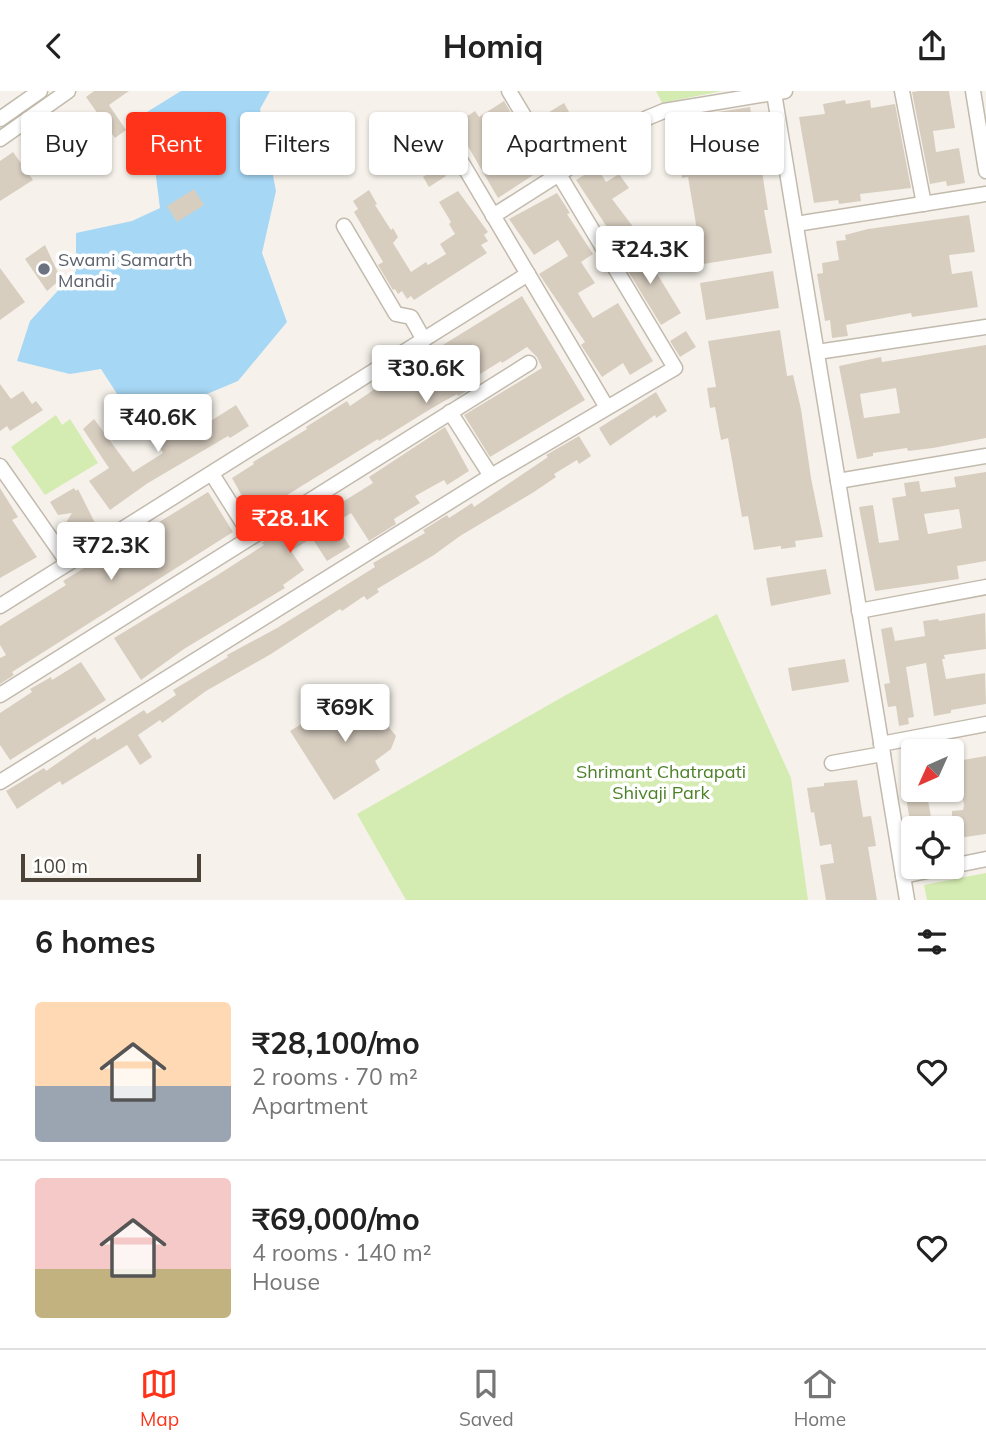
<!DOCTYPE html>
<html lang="en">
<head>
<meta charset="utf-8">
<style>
	body { margin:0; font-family:Mulish,sans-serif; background:#f2f2f2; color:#222; height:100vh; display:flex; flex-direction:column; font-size:26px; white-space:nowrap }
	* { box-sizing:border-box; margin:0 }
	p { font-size:23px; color:#767676 }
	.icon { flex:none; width:38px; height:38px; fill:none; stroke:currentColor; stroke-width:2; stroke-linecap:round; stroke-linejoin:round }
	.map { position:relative; height:809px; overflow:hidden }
	.panel { display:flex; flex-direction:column; background:#fff; flex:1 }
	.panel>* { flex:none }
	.banner { position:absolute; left:21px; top:21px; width:945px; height:63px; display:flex; gap:14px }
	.needle { width:46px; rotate:225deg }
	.tools { position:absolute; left:901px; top:648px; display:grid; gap:14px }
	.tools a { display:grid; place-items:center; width:63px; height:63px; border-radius:7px; background:#fff; box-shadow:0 2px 5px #0004; font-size:35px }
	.scale { position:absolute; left:21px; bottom:18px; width:180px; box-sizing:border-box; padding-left:7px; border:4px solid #4b4338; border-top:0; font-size:19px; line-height:24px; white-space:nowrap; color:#4b4338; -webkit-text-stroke:5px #fff; paint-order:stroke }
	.price { position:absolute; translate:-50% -60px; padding:0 16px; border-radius:7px; background:#fff; color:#222; font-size:23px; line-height:46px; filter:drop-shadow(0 2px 4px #0008) }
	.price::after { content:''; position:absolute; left:50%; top:42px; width:21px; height:16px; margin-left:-10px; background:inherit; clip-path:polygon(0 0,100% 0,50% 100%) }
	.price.on { background:#ff3319; color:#fff }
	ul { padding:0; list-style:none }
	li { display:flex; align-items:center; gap:21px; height:175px; padding:0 35px }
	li+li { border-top:2px solid #e0e0e0 }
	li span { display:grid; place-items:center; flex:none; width:196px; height:140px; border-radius:7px; color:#555 }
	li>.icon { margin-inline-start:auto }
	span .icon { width:84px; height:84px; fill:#fffc; stroke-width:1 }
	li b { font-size:30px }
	h2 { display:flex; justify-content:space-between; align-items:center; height:84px; padding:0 35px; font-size:30px }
	.pill { padding:0 24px; border-radius:7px; background:#fff; box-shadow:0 2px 5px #0004; font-size:24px; line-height:63px }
	.pill.on { background:#ff3319; color:#fff }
	header { display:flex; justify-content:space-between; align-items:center; height:91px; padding:0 35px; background:#fff; font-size:32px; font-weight:700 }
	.dock { display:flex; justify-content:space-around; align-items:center; height:98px; border-top:2px solid #e0e0e0; background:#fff; font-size:19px; color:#767676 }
	.dock a { display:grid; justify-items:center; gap:4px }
	.dock .on { color:#ff3319 }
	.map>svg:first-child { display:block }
	.green { fill:#d4ecb2 }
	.water { fill:#a6d7f4 }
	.building { fill:#d8cec0; fill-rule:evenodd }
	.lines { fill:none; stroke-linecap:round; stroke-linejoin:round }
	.minor-casing { stroke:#c2baad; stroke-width:17 }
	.minor { stroke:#fff; stroke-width:14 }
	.worship-dot { fill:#6b7280; stroke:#fff; stroke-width:2.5 }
	.labels { text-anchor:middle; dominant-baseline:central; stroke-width:7; stroke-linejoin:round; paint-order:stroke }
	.worship-label { font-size:18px; fill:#5b616d; stroke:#fff; text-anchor:start }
	.park-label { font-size:18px; fill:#4c8127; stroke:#fff }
</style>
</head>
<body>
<header><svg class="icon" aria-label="back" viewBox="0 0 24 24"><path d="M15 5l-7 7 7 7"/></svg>Homiq<svg class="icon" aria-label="share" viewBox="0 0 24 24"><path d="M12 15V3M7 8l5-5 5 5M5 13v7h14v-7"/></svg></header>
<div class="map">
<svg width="986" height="809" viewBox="0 0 986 809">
	<rect width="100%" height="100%" fill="#f6f2eb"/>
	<g class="green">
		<path d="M656,0h66l-60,12z"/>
		<path d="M56,324l6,10 8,-6 28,44 -53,32 -34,-48z"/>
		<path d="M717,523l74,164 17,122h-402l-49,-86 209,-119z"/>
		<path d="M986,782v27h-59l-3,-15z"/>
	</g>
	<path class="water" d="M181,0h89l-10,18 16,82 -14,62 25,69 -49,59 -67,28 -41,5 -29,-45 -31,5 -53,-13 13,-40 46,-50v-38l56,-12 28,-13 -5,-39 -13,-38 5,-19z"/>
	<g class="building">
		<path d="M94,0h35l-20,14 17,25 -11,8 -29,-41z"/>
		<path d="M919,0h30l6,37 -22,3 3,21 23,-4 6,35 -18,3 -1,-5 -16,3 -18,-92z"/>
		<path d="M845,9l1,4 24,-4 1,8 24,-4 16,84 -51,6 1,7 -22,3 -1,-4 -24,3 -15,-86 26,-3 -2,-10z"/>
		<path d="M504,10l9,15 -3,2 31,52 -43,28 -43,-74 20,-13 4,6z"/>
		<path d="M564,12l23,41 -21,13 -25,-40z"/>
		<path d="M750,16l11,58 7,45h-4l8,43 -75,12 -5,-28 6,-1 -10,-59 -6,1 -9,-59z"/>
		<path d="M57,27l22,30 -15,11 -21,-30z"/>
		<path d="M13,61l20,28 -33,21v-40z"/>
		<path d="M440,75l6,10 -17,11 -6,-10z"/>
		<path d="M597,76l9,15 13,-8 10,14 -17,11 22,29 -21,14 -7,-11 3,-1 -33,-50z"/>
		<path d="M194,98l10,16 -27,17 -10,-16z"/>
		<path d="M369,99l8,14 -2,1 16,25 2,-2 5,9 -5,6 18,29 15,-10 2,3 18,-11 -6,-10 15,-10 -6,-10 2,-2 -12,-20 19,-11 30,41 -4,3 4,6 -7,4 6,8 -73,47 -3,-4 -4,3 -5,-8 -4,3 -3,-5 -2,1 -15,-25 5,-3 -29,-50 4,-3 -5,-8z"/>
		<path d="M557,102l13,20 -3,1 26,40 -12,8 14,21 -17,10 5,9 10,16 25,-15 35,58 -23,14 -7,-12 -21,14 -21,-32 4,-3 -46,-68 29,-18 -10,-16 -24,15 -25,-36z"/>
		<path d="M969,124l6,37 -26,3 3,19 20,-3 6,36 -66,10 -1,-4 -65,12 2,11 -16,2 -2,-18 -5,1 -8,-47 6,-1 -1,-10 17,-3 -3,-19 10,-1 -1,-5 23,-6z"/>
		<path d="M45,154l16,34 -14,12 -22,-32z"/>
		<path d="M640,155l41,67 -20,12 -41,-67z"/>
		<path d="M0,177l25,34 -25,18z"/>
		<path d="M773,180l6,37 -73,12 -6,-37z"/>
		<path d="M522,205l63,104 -95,57 -26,-42 78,-47 -5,-11 -10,-10 -25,16 -1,-2 -32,20 4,6 -15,9 -1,-2 -25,14 -53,33 -1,-2 -125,77 -21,-38 22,-14 -1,-2 54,-33 -1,-2 41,-26 3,5 54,-37z"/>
		<path d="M780,239l7,46 6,-1 8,34 10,69 12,59 -28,4 1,6 -15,2v-3l-27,4 -6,-34 -6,1 -14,-79 -7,2 -6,-33 -5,1 -3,-20 9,-1 -8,-46z"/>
		<path d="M686,240l10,16 -16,10 -10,-16z"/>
		<path d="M986,254v93l-53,10 -25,3 -1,-3 -34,5v3l-16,3 -18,-93 42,-9 1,5zM896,297l4,25 -36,5 -4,-24z"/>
		<path d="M0,293l11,15 12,-8 9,13 4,-3 7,9 -33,21 -3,-5 -7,5z"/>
		<path d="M656,301l11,19 -11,7 -1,-3 -45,31 -11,-18z"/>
		<path d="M236,314l13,21 -19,12 -2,-2 -80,47 -38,27 -21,-29 20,-13 -26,-39 11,-10 39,53 30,-19 -7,-12 19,-12 3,4 28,-17 3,6z"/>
		<path d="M445,336l24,44 -22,14 -3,-5 -29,16 5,7 -26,16 2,5 -27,17 -18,-28 -16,10 15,24 -23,14 -15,-23 -21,13 13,19 -21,15 2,3 -101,61 -43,31 -27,-42 102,-62 48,-31 -2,-2 19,-13 1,2 51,-31 3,5 37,-23 -4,-6z"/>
		<path d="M579,345l12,20 -12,8 -2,-4 -23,14 2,3 -22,15 -74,44 -26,19 -57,34 2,3 -12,8 -3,-4 -22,15 -2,-2 -69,45 -65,37 -44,32 -2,-3 -22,15 14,22 -12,8 -13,-20 -65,40 -2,-4 -43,28 -11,-18 38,-23 2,3 49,-34 2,3 47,-30 3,4 29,-19 -3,-5 55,-33 -1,-2 50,-27 98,-61 -2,-4 52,-30 -2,-3 24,-15 2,3 23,-15 2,4 74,-50 -2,-2z"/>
		<path d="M986,381v89l-29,5 2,13 -84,12 -16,-84 14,-2 6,38 20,-3 -7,-42 14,-2 -2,-13 15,-2 2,11 35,-5 -2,-10zM959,418l3,19 -34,6 -4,-20z"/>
		<path d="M0,397l18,29 -6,3 25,37 -37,21z"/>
		<path d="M74,397l2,3 2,-2 17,34 -21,13 -10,-10 8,-13 -14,2 -8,-13z"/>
		<path d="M208,401l25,40 -221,140 2,3 -14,9v-26l6,-3 -6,-10v-19l66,-41 -3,-4z"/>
		<path d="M826,478l5,25 -60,12 -5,-28z"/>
		<path d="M985,522l1,36 -42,6 1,4h-3l4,20 39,-6 1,31 -35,6v3l-17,3 -8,-53 -20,4 8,50 -6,1 1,6 -10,2 -3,-20 -8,1 -4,-23 6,-1 -9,-54 11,-2 3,14 30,-5 -2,-15 15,-2 1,2z"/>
		<path d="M845,568l4,23 -57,9 -4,-23z"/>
		<path d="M81,571l25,38 -96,60 -10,-15v-32l32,-21 -2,-3 21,-12 1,3z"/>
		<path d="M342,608l6,11 16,-9 13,3 5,11 -3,10 9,1 8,10 -5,13 -16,12 5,9 -46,30 -44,-69z"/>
		<path d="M986,665v78l-34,5v-28l11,-1 1,-5 -7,-44z"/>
		<path d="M914,669v27l-6,1 -4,-27z"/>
		<path d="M857,689l6,37 8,-1 5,30 -8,1 9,53h-51l-6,-35 14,-2 -3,-19 -11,2 -6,-34 -3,1 -4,-25 17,-2v-3z"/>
		<path d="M908,698h18l7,39h-22l-5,-31h4z"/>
	</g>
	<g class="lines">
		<g class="minor-casing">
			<g id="minor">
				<path d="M902,0l22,113"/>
				<path d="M973,0l13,80"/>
				<path d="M774,2l133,807"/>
				<path d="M0,28l40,-28"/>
				<path d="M439,33l167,282"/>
				<path d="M0,48l68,-48"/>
				<path d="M493,125l154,-98 17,-7 121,-20"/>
				<path d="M796,133l190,-30"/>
				<path d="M344,135l52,88 15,3 13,23"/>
				<path d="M817,261l169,-25"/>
				<path d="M450,321l41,64"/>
				<path d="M0,375l68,97"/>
				<path d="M212,383l39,62"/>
				<path d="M838,390l148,-25"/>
				<path d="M0,515l528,-332"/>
				<path d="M859,520l127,-24"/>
				<path d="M0,604l529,-332"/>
				<path d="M881,653l105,-20"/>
				<path d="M832,672l51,-9"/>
				<path d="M0,691l491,-306 184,-108 -166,-277"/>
				<path d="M952,775l34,-7"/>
				<path d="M903,785l48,-10"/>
			</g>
		</g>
		<use href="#minor" class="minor"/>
	</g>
	<circle class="worship-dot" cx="44" cy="178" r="7"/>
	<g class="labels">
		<g class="worship-label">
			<text x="58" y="168">Swami Samarth<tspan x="58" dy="21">Mandir</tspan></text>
		</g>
		<g class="park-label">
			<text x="661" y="680">Shrimant Chatrapati<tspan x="661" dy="21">Shivaji Park</tspan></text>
		</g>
	</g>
</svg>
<div class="tools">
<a><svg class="needle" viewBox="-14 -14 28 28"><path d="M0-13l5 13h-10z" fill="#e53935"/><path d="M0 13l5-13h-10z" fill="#767676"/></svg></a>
<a><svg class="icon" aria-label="locate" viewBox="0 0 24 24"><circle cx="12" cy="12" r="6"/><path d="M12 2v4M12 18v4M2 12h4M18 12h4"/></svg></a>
</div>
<div class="scale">100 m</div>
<b class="price" style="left:650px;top:195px">₹24.3K</b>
<b class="price" style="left:426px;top:314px">₹30.6K</b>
<b class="price" style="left:158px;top:363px">₹40.6K</b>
<b class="price on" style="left:290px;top:464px">₹28.1K</b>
<b class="price" style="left:111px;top:491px">₹72.3K</b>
<b class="price" style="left:345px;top:653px">₹69K</b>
<div class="banner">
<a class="pill">Buy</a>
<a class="pill on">Rent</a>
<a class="pill">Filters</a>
<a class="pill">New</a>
<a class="pill">Apartment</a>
<a class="pill">House</a>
</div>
</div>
<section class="panel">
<h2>6 homes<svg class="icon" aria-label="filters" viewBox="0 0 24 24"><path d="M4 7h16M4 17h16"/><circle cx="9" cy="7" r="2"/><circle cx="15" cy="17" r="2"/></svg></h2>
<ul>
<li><span style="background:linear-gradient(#ffd9b3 60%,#9aa5b1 0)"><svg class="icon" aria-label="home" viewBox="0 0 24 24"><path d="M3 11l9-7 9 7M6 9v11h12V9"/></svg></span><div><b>₹28,100/mo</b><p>2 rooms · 70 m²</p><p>Apartment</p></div><svg class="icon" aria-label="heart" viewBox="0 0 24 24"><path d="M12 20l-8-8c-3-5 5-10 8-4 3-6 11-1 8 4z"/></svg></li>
<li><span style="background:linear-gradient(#f6c9c9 65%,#c2b280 0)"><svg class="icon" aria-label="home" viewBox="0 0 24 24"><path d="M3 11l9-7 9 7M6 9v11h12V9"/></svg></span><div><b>₹69,000/mo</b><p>4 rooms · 140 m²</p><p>House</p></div><svg class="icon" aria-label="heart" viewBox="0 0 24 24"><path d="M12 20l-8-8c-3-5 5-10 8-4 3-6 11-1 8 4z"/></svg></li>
</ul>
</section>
<nav class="dock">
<a class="on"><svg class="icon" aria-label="map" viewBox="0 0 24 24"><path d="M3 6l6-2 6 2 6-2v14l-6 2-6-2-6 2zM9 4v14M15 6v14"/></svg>Map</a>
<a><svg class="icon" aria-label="saved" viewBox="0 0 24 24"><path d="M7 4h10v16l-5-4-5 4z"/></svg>Saved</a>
<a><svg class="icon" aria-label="home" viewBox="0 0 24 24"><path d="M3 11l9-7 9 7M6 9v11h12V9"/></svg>Home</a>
</nav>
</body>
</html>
